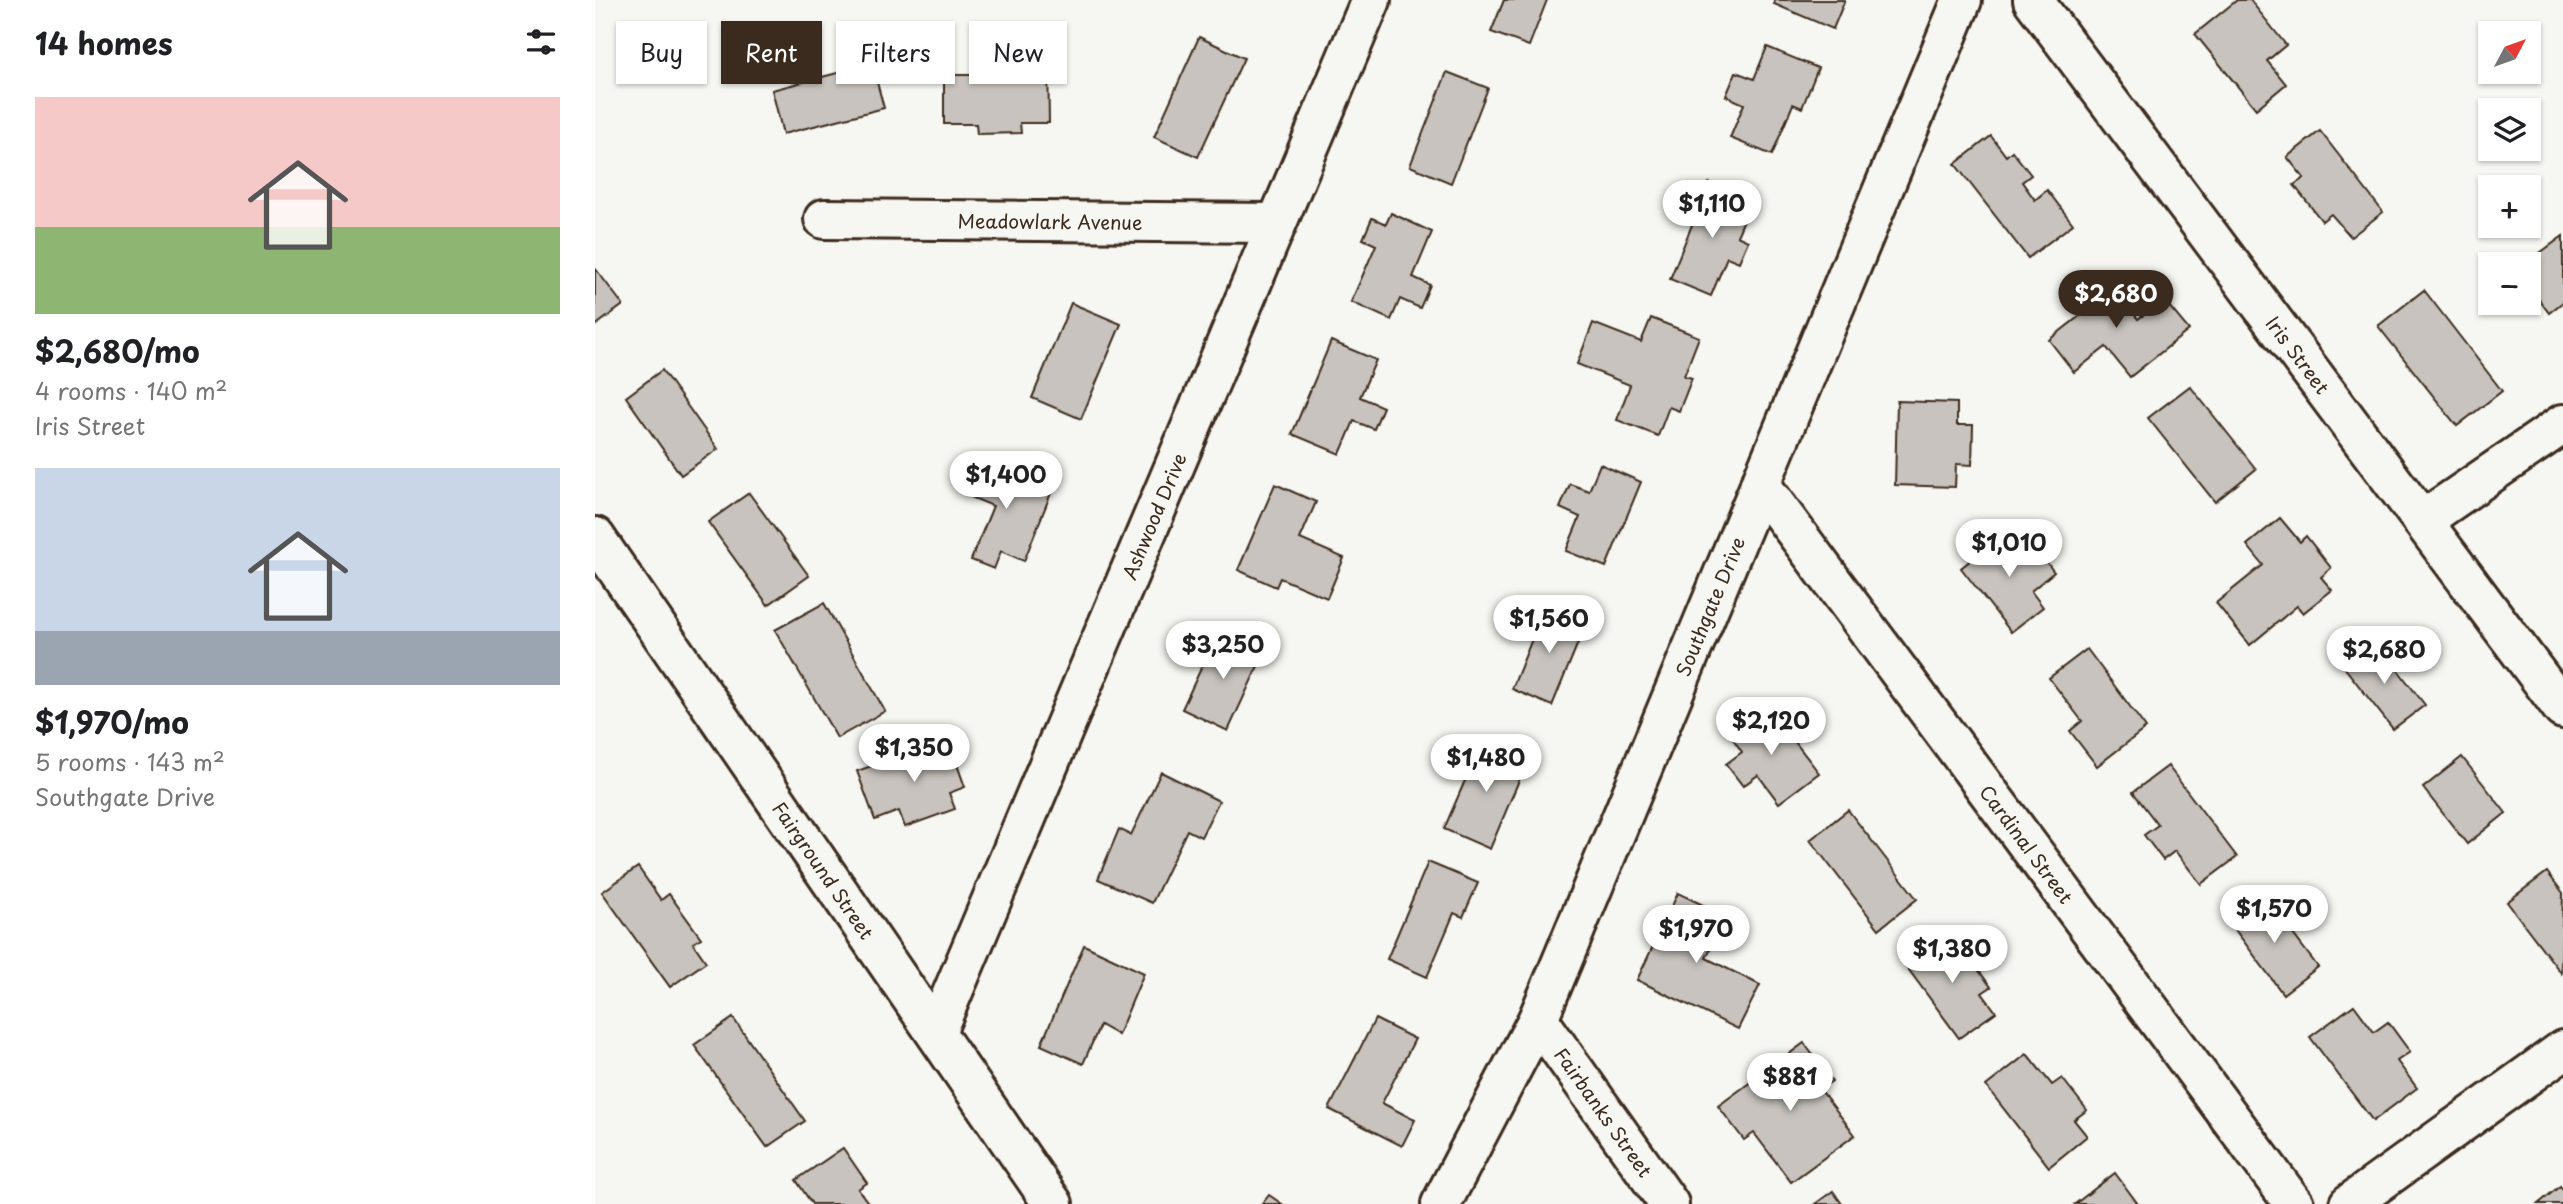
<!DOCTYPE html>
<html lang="en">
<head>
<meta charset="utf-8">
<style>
	body { margin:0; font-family:"Playpen Sans",sans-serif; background:#f2f2f2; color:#202124; height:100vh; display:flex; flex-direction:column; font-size:26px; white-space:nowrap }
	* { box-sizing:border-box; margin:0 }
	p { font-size:23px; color:#757577 }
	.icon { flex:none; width:38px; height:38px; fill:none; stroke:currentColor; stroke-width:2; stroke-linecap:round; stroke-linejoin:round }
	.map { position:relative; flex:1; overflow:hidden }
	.sheet { display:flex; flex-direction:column; background:#fff; width:595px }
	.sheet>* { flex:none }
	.banner { position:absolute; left:21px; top:21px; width:665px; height:63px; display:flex; gap:14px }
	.needle { width:46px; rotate:49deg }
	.controls { position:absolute; left:1883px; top:21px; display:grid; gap:14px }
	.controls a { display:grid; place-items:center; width:63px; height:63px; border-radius:0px; background:#fff; box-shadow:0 2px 5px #0004; font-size:35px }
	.price { position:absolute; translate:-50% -60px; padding:0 16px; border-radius:24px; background:#fff; color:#222; font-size:23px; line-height:46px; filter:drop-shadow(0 2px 4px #0008) }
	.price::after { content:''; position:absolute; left:50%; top:42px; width:21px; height:16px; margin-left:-10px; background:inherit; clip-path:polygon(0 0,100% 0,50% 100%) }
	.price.current { background:#3b2a1e; color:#fff }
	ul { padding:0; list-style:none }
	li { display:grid; align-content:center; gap:14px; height:371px; padding:0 35px }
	li span { display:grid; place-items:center; height:217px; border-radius:0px; color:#555 }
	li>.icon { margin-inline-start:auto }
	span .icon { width:126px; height:126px; fill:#fffc; stroke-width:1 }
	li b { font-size:30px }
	h2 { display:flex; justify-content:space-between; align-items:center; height:84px; padding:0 35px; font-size:30px }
	.tag { padding:0 24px; border-radius:0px; background:#fff; box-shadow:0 2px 5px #0004; font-size:24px; line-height:63px }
	.tag.current { background:#3b2a1e; color:#fff }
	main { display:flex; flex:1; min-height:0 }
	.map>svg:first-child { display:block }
	.building { fill:#c8c3be; stroke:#3b2a1e; stroke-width:2 }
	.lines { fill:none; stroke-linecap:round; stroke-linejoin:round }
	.minor-casing { stroke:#3b2a1e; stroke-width:44 }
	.minor { stroke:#f6f6f2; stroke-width:38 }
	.labels { text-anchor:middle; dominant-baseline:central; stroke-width:5; stroke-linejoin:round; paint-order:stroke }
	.street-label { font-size:19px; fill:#3b2a1e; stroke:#f6f6f2 }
</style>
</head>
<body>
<main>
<section class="sheet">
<h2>14 homes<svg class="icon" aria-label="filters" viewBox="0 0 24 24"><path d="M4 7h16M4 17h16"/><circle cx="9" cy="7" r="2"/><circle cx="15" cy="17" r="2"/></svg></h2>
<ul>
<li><span style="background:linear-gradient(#f6c9c9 60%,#8fb573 0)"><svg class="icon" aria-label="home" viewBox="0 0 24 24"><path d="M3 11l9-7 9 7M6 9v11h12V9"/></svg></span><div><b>$2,680/mo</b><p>4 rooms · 140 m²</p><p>Iris Street</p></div></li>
<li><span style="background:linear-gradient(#c9d6e8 75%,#9aa5b1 0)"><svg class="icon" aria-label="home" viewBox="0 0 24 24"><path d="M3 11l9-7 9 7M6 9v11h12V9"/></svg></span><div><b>$1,970/mo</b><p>5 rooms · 143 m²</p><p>Southgate Drive</p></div></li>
</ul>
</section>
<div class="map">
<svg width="1968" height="1204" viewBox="0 0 1968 1204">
	<rect width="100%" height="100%" fill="#f6f6f2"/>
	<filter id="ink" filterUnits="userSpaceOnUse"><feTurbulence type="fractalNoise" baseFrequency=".0143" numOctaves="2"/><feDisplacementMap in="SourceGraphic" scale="14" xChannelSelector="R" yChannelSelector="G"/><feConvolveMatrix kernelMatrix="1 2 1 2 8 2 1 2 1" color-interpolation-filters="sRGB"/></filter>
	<g filter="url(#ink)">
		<g class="building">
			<path d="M909,0h43l-18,46 -38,-14z"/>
			<path d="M1180,0h70l-12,29 -59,-25z"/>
			<path d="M1642,0h13l36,45 -19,16 19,23 -30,25 -61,-75z"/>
			<path d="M604,37l45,21 -46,99 -44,-20z"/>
			<path d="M1172,47l51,21 -16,40 -9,-4 -21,51 -42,-17 14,-34 -18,-8 10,-24 18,7z"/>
			<path d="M421,55h32l1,68h-29l1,10 -44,1 -1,-10h-32v-49h72z"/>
			<path d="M277,64l12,44 -101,26 -11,-44z"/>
			<path d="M852,72l41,16 -37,95 -41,-17z"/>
			<path d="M1725,131l63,81 -32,25 -20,-23 -9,7 -28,-36 10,-7 -17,-21z"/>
			<path d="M1396,136l15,20 6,-5 19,24 -9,7 13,18 12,-10 26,34 -45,34 -73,-94z"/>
			<path d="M1114,183l43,18 -15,35 11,5 -9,21 -12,-5 -16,39 -41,-17z"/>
			<path d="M796,213l41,19 -19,45 17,8 -10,23 -20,-9 -9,21 -40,-18 25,-57 -13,-6 9,-21 14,6z"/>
			<path d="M1968,236v66l-14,11 -20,-27v-22h-4z"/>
			<path d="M0,268l28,37 -28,21z"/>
			<path d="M1507,273l36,46 26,-19 25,30 -59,47 -24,-30 -32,25 -25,-32 37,-29 -13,-15z"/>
			<path d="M1829,290l78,101 -45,35 -79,-100z"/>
			<path d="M476,303l50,21 -40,95 -49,-21z"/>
			<path d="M1056,318l48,19 -15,39 8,2 -13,33 -10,-4 -11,29 -41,-16 13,-35 -53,-21 16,-41 48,19z"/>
			<path d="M736,341l45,19 -16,37 23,10 -9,22 -20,-8 -14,33 -48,-20z"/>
			<path d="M67,370l56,79 -37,26 -55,-78z"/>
			<path d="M1595,386l66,83 -41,33 -67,-84z"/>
			<path d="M1302,401l60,2v22h16l-1,40 -16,-1 -1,23 -60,-2z"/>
			<path d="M380,457l78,31 -29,73 -23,-10 -7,18 -23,-9 22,-54 -32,-13z"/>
			<path d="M1005,464l41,18 -35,85 -40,-16 14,-34 -20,-9 10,-24 19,7z"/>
			<path d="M680,484l41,18 -16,37 44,19 -17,40 -47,-20 -4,9 -38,-17z"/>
			<path d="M154,493l60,83 -41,29 -60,-83z"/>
			<path d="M1685,518l20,24 6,-6 25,32 -10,9 11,13 -29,23 -6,-7 -47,39 -34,-42 47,-38 -16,-20z"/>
			<path d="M1413,530l23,29 8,-6 15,19 -23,19 12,16 -32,25 -50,-64z"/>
			<path d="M229,603l61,108 -48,27 -62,-108z"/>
			<path d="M951,604l41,17 -35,85 -40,-17z"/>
			<path d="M623,632l46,21 -36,78 -46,-22z"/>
			<path d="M1781,642l49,63 -32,24 -49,-62z"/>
			<path d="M1492,649l59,79 -49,38 -27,-35 12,-10 -33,-43z"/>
			<path d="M1173,707l51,66 -40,30 -21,-28 -15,11 -17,-22 16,-12 -11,-16z"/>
			<path d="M353,739l17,48 -16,6 6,16 -50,18 -6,-16 -24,9 -18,-49z"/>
			<path d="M888,739l45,20 -38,90 -46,-20z"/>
			<path d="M1867,757l44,56 -39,31 -44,-56z"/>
			<path d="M1573,766l69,91 -36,27 -26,-33 -12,9 -19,-25 14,-10 -25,-33z"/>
			<path d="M566,772l58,29 -18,36 -14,-7 -35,73 -54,-24 21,-50 12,6z"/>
			<path d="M1253,810l69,89 -38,30 -69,-89z"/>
			<path d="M833,862l50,21 -15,34 -9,-4 -27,64 -40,-18z"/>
			<path d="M43,867l23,33 8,-6 32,44 -8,5 13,19 -36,25 -68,-95z"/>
			<path d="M1952,872l16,21 -2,80 -54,-71z"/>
			<path d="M1083,893l48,23 -20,42 54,27 -22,44 -101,-49z"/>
			<path d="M1670,897l53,70 -35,27 -53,-71z"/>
			<path d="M1344,935l17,23 9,-6 26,35 -9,6 14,19 -37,26 -56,-76z"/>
			<path d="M489,945l60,28 -26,62 -18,-10 -17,39 -42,-19z"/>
			<path d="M1759,1005l20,27 14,-10 22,30 -13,9 20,27 -44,33 -63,-84z"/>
			<path d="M138,1018l72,103 -38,26 -73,-102z"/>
			<path d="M780,1019l40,20 -33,64 33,17 -13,26 -73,-37z"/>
			<path d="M1209,1043l28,38 -12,8 35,46 -64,47 -37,-49 -10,7 -26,-34z"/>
			<path d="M1432,1054l25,31 10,-7 25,32 -13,10 13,16 -38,31 -63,-81z"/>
			<path d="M248,1148l24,35 -9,6 11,15h-57l-16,-24z"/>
			<path d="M1520,1173l23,31h-63z"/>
			<path d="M1965,1186l3,4v14h-25z"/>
			<path d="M1238,1191l9,13h-27z"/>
			<path d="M674,1195l13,9h-20z"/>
		</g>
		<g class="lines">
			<g class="minor-casing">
				<g id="minor">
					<path id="s1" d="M1438,0l530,709"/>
					<path id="s2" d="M229,219l451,4"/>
					<path id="s3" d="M1165,484l534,720"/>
					<path d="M1828,520l140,-96"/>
					<path id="s4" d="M0,537l458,667"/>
					<path id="s5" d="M943,1019l131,185"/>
					<path id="s6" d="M341,1032l435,-1032"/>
					<path id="s7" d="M846,1204l97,-185 424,-1019"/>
					<path d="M1754,1204l214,-154"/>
				</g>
			</g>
			<use href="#minor" class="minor"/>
		</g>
	</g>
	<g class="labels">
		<g class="street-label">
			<text stroke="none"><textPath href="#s2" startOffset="226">Meadowlark Avenue</textPath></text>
			<text stroke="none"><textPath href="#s1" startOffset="443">Iris Street</textPath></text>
			<text stroke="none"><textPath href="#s6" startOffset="560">Ashwood Drive</textPath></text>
			<text stroke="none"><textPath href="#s7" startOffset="656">Southgate Drive</textPath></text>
			<text stroke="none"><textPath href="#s3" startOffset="448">Cardinal Street</textPath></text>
			<text stroke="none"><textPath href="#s4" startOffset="404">Fairground Street</textPath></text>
			<text stroke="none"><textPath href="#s5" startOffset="114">Fairbanks Street</textPath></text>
		</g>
	</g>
</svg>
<div class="controls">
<a><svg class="needle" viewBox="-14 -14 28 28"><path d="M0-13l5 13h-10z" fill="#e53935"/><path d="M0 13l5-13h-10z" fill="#757577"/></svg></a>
<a><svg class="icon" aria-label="layers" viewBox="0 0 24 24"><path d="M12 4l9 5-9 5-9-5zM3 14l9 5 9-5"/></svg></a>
<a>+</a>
<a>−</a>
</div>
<b class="price" style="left:1117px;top:240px">$1,110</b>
<b class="price current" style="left:1521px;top:330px">$2,680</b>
<b class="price" style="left:411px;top:511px">$1,400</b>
<b class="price" style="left:1414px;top:579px">$1,010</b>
<b class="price" style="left:954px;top:655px">$1,560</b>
<b class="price" style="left:628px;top:681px">$3,250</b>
<b class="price" style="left:1789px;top:686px">$2,680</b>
<b class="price" style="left:1176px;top:757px">$2,120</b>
<b class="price" style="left:319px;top:784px">$1,350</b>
<b class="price" style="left:891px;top:794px">$1,480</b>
<b class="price" style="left:1679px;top:945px">$1,570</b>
<b class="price" style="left:1101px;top:965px">$1,970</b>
<b class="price" style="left:1357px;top:985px">$1,380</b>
<b class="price" style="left:1195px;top:1113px">$881</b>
<div class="banner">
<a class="tag">Buy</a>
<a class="tag current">Rent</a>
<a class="tag">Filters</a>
<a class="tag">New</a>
</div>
</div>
</main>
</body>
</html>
